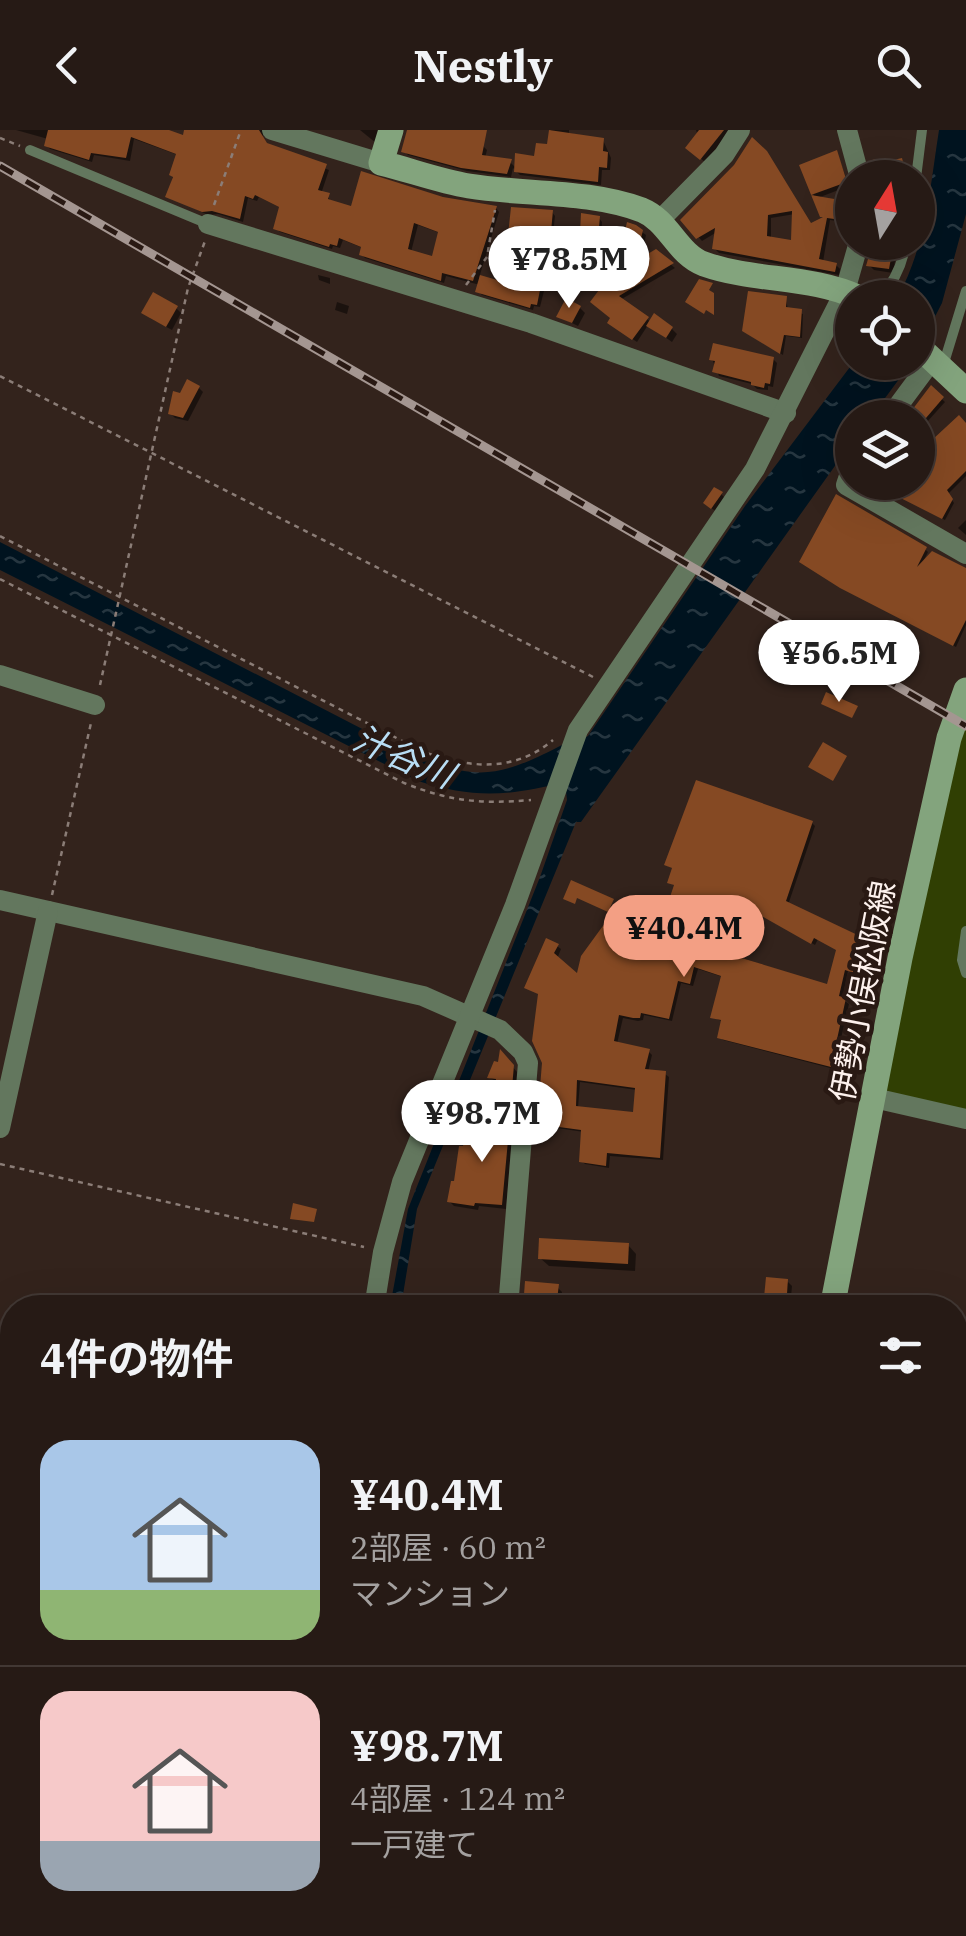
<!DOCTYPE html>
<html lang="ja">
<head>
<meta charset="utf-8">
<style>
	body { margin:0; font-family:"IBM Plex Serif","Noto Sans JP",serif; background:#2e231e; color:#f1f3f6; height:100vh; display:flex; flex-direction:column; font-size:38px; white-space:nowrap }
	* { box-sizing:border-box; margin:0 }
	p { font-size:32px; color:#a4a1a0 }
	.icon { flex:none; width:55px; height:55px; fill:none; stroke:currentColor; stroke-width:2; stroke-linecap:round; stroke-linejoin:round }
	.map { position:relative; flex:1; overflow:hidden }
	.details { position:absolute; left:0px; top:1165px; width:968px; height:642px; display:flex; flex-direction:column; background:#261a15; border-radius:40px 40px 0 0; box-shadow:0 10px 40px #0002,0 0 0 2px #423834 }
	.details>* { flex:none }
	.needle { width:65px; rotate:11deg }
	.fabs { position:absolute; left:835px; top:30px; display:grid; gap:20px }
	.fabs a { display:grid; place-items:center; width:100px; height:100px; border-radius:50%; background:#261a15; box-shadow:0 10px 40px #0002,0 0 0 2px #423834; font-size:50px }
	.price { position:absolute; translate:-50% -85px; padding:0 22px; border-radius:35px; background:#fff; color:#222; font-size:32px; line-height:65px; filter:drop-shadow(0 2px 5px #0008) }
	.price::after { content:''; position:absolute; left:50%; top:60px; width:30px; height:22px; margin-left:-15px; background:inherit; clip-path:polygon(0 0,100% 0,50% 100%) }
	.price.current { background:#f39f84; color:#111 }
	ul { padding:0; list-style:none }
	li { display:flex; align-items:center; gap:30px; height:250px; padding:0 40px }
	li+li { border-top:2px solid #423834 }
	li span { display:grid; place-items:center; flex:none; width:280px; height:200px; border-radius:30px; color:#555 }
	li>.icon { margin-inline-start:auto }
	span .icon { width:120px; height:120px; fill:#fffc; stroke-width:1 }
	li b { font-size:42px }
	h2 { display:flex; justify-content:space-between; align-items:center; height:120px; padding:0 40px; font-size:42px }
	header { display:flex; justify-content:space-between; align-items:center; height:130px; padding:0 40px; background:#261a15; font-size:45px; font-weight:700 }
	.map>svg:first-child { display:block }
	.green { fill:#303f03 }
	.water { fill:url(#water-ripples) }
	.shadow { fill:#0007; fill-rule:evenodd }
	.building { fill:#854923; fill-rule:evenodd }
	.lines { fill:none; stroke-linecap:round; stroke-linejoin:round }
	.path { stroke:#8b7d77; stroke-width:2.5; stroke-dasharray:5 5; stroke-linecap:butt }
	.lane { stroke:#63775e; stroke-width:10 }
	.street { stroke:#63775e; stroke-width:20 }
	.secondary { stroke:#83a47d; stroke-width:25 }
	.rail-casing { stroke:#a49691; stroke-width:9 }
	.rail { stroke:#291913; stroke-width:5; stroke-dasharray:15; stroke-linecap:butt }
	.labels { text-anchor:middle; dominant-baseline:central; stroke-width:9; stroke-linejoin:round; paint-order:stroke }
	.street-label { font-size:32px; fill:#fdf1ed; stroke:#291913 }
	.water-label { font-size:35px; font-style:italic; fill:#b8ddf4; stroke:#291913 }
</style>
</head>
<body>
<header><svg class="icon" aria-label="back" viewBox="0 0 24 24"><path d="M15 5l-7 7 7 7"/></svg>Nestly<svg class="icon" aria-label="search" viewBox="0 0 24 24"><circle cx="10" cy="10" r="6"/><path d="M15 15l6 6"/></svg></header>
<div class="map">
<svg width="966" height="1806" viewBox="0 0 966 1806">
	<defs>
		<pattern id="water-ripples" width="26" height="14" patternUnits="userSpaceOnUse" patternTransform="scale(2.5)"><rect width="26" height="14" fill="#00131f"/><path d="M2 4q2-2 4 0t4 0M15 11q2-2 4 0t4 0" fill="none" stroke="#263640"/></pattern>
	</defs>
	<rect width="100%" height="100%" fill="#33231c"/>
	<path class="green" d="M966,560v423l-91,-19z"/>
	<g class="water">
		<path d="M939,0h27v84l-24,89 -24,47v-52h-21c29,-51 33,-111 42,-168z"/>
		<path d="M853,233h58l-40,54 -19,1v24l-271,380h-5l-159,387 -16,98h-11l18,-98 132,-332 27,-77 -2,-18c-56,14 -91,17 -147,-1l-418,-211v-28l401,207c70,30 89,33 157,-2 9,-5 20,-6 30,-11l157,-230z"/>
	</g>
	<g class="shadow">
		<path d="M16,0h145l23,8 3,-8h77l-2,10 5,5 62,25 -8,24 7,2 3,7 22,6 89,-10 54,9 3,4 -20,66 27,7 34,2 4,4 -4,16 -6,-1 -1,4 -51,-15 -4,-4 2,-6 -34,-9 -2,7 -79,-25 -4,-4 2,-6 -20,-8 -3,8 -7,-2 -1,3 -52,-17 -4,-4 5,-20 -22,-11 -2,4 -9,-3 -5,24 -25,-8 -10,1 -40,-19 10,-41 -44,-16 -4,22 -36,-6 -2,7 -42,-13 -4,-4 2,-6zM418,95l22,8 -6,26 -23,-7z"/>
		<path d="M360,0h21l-5,13z"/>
		<path d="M409,0h42l32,16 4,4 -2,8 25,4 6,6 21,-10 12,-11 2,-17h18v3l34,7 8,18 -1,12h-8l-1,15 -81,-10 -7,-7 -2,9 -44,-6 -59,-16 -4,-4z"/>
		<path d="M696,0h35l-26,32 -17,-14 10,-12z"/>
		<path d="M837,23l12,33 -34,13 37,5v19l-22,-3 -7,42 13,3 4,4 -1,6 -120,-22 -4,-4 2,-17 -15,9 -19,-21 53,-54 76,60 13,-7 -3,-4 -20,-48zM795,84l-1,28 -23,-3v-21z"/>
		<path d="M552,82l3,4 -2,18 29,2 17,-18 3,4 -1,19 24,1 17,-10 4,3 -6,27 16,-10 19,16 -55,32 31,22 21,7 5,5 -5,8 -24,-17 -11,17 -24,-16 -9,-38 -14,-7 3,-9 -36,-4 -1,3 -47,-18z"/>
		<path d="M874,112h24l-5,31 -19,-3 -5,-5z"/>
		<path d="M318,145l12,3v6l-11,-4z"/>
		<path d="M786,169l2,11 15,4 -1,24 -16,-2 -3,19 -35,-21z"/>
		<path d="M337,172l12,4 -2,8 -12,-4z"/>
		<path d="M176,178l5,5 -9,17 -22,-12z"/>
		<path d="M580,178l5,5 -7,13 -18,-9z"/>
		<path d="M848,192l4,2 -3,20 -9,-7z"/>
		<path d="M712,229h61l4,4 -4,24 -5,-1v4l-11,-1 -5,-5 -33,-8z"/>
		<path d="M199,258l4,4 -15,29 -13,-3 -5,-5 11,-18z"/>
		<path d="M931,259l14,13 -27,30v-14z"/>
		<path d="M959,289l7,7v50l-18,18 6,9 -9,17 -74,-38h47v-26z"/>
		<path d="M721,364l5,5 -9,13 -6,-4z"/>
		<path d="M966,390v15l-8,-7z"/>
		<path d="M925,419l3,3 -5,10 43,9v54l-10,22 -110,-57z"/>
		<path d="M812,693l3,3 -27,79 80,39 -8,32 -12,-5 -6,28 7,5 -15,65 -111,-29 -4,-3 5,-15 -12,-5 11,-40 -25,-8 -5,17 -12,-3 -9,38 -28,-6 -1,5 -5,1 -15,-3 -6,26 31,7 4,4 -4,17 17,2 4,3 -6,83 -53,-4 -1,12 -24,-4 -3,-3 2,-29 -41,-6 -4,-3 5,-60 -3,-68 -14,-7 30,-42 4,3 -4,10 21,19 124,-26 20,-1 107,36 9,-37 -20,-11 -3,6 -85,-48 -7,19 -47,-16 -3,-3 3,-10 -6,-5 4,-13 -8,-4zM580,952l57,8 -2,24 -57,-6z"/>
		<path d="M502,924l15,18 -1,19 -14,-1 -4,-8 -8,-4 10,-14z"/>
		<path d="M508,991l5,5 -7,83 -27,-3 -1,4 -24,-4 -5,-5 7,-17 26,-44z"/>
		<path d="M628,1115l8,9 -1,17 -86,-5 -9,-8z"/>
		<path d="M787,1151l5,5 -2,22h-24z"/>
		<path d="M557,1157l5,5 -1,16h-36z"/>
		<path d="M8,1567l4,1v98l-5,21 5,2v96l-12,-11v-174z"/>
		<path d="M246,1795h18l-2,8 -11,-3z"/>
		<path d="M604,1795h14l1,11h-15z"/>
	</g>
	<g class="building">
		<path d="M48,0h121l14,5 1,-5h75l8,13 60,21 -9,26 12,3 -2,6 23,7 10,-35 82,26 54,9 -24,75 -31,-8 -1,8 -82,-26 2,-8 -22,-9 -2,8 -7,-2 -1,3 -56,-18 6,-22 -24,-12 -2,4 -8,-3 -5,23 -28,-8 -10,1 -37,-15 8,-20 -4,-2 7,-21 -45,-17 -5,21 -35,-5 -2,7 -45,-14zM414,93l24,9 -6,24 -24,-7z"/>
		<path d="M407,0h80l-5,25 30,4 -5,15 -46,-6 -60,-16z"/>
		<path d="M549,0l55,8 -1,13 5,1 -1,16 -8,-1 -1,15 -84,-10 1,-19 19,3 2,-13 11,1z"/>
		<path d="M699,0h25l-24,30 -15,-12z"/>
		<path d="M752,7l15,14 44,72 12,-6h-3l-21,-52 38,-15 10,32 -36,13 41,7 -3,19 -22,-3 -8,41 18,4 -2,9 -123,-23 3,-21 -19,11 -16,-19 54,-55zM792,81l-1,29 -24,-4 1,-21z"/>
		<path d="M902,28l5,20h-34l-3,-17 5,-2 1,5z"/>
		<path d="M511,77l42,3 -2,22 29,1 1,-20 19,3 -2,23 25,1 4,-18 9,3 7,5 -7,31 20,-12 18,14 -55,33 30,21 -17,23 -25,-17 3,-5 -20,-16 12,-16 -15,-5 4,-11 -37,-4 -1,4 -47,-16z"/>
		<path d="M872,115l21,3 -4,21 -23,-3z"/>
		<path d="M505,136l36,19 -4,20 -6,-1 -1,4 -55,-16 5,-17 24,7z"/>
		<path d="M699,149l14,4 -4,7 5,3v22l-8,-5 -2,4 -19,-12z"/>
		<path d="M748,161l39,5 -1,11 16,2 -2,28 -16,-2 -4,19 -38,-23z"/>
		<path d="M153,162l25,14 -12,21 -25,-14z"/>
		<path d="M566,168l15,8 -9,17 -16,-6z"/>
		<path d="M654,183l19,14 -7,11 -20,-12z"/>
		<path d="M713,213l61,14 -4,27 -5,-1 -1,5 -13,-3v-3l-39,-10 3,-11 -6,-1z"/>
		<path d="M187,249l13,7 -17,32 -15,-4 5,-23 7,2z"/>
		<path d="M931,255l13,12 -18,21h-20z"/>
		<path d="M959,285l7,8v48l-19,19 6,9 -11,20 -73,-37h18l8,6 3,-6h20v-29z"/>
		<path d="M714,357l9,5 -12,17 -8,-6z"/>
		<path d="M836,364l91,53 -10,20 15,-16 34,17v52l-13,26 -113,-58 -41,-26z"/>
		<path d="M826,562l32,14 -6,12 -31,-14z"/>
		<path d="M823,612l24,14 -14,25 -25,-14z"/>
		<path d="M696,650l117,41 -27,80 80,38 -9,35 -12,-4 -6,26 7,2 -15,69 -114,-29 4,-18 -11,-2 11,-42 -27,-9 -4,17 -12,-3 -9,38 -28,-6 -1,5h-7l-14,-3 -5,26 36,8 -5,20 21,2 -6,87 -53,-5 -1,13 -27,-4 2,-32 -44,-6 5,-61 -10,-22 6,-47 -14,-6 22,-50 13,6 -5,9 23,20 4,-17 24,-33 95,26 4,-8 19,8 -1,3 105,32 9,-34 -22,-12 -3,6 -85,-48 -6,18 -50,-17 4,-12 -7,-2 5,-15 -8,-3zM577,950l58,8 -2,24 -57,-6z"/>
		<path d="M571,750l43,19 -6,13 -31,-14 -2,6 -12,-5z"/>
		<path d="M500,919l14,16 -2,23 -17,-1 1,-8 -9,-1 7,-17 4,1z"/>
		<path d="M486,983l24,6 -8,86 -27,-2 -1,3 -27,-4 4,-21h3l5,-35h4l3,-13 14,4z"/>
		<path d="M293,1073l24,6 -3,13 -24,-3z"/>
		<path d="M539,1108l90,5 -1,21 -90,-5z"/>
		<path d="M766,1147l22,2 -2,29h-23z"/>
		<path d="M525,1151l34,3 -3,24h-33z"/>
		<path d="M6,1565h6v85l-7,32h-5v-93z"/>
		<path d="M0,1743l12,3v60h-12z"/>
	</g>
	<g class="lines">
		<g class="path">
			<path d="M0,8l20,8"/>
			<path d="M214,75l27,-75"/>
			<path d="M466,155l21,-28 8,-47"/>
			<path d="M0,246l593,301"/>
			<path d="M0,406l424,216c45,16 90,21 129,-12"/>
			<path d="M0,449l404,204c48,19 77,21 127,17"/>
			<path d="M100,555l88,-397 17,-47"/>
			<path d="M52,765l39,-172"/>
			<path d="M0,1034l364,83"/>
			<path d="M0,1296l12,2"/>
		</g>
		<g class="lane">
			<path d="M30,20l178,74"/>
			<path d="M916,48l6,-48"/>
			<path d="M880,168c15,-17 23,-34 26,-56"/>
			<path d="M943,236l23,-75"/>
			<path d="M966,801l-4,29 4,13"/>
		</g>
		<g class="street">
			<path d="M272,0l109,33"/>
			<path d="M847,0l13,48"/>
			<path d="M659,91l65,-66 16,-25"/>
			<path d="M208,94l323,99 255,90"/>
			<path d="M889,288l43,-58"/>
			<path d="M852,337l-6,18 120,69"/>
			<path d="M0,545l95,30"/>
			<path d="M0,770l423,96 77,34 23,22 5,11 -20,245"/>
			<path d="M874,968l92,21"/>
			<path d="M0,998l48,-217"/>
			<path d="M374,1178l9,-56 19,-70 113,-277 63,-175 177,-261 90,-178 14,-49"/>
			<path d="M0,1549l12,3"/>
			<path d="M531,1795v11"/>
			<path d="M273,1806l2,-11"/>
		</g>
		<g class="secondary">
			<path d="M391,0l-10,33c29,7 58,18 88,23 56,9 119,4 173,24 27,11 35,44 62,54 51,18 106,11 156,34"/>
			<path d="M918,216l48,45"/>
			<path d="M832,1178l68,-350 49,-220 17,-48"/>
			<path d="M762,1806v-11"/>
		</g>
		<g class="rail-casing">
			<path id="rail" d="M0,36l966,560"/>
		</g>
		<use href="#rail" class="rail"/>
	</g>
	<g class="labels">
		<g class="street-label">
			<text transform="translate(862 861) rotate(-79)">伊勢小俣松阪線</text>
		</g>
		<g class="water-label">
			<text transform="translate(404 626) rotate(23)">汁谷川</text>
		</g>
	</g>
</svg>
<div class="fabs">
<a><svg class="needle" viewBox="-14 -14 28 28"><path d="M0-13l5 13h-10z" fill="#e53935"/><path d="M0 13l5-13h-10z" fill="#a4a1a0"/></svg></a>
<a><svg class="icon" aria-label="locate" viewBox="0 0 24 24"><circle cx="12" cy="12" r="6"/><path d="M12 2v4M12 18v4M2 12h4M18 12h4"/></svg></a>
<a><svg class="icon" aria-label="layers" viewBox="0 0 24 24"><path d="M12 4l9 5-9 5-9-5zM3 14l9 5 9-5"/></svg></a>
</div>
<b class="price" style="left:569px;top:181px">¥78.5M</b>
<b class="price" style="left:839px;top:575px">¥56.5M</b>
<b class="price current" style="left:684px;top:850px">¥40.4M</b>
<b class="price" style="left:482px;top:1035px">¥98.7M</b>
<section class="details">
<h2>4件の物件<svg class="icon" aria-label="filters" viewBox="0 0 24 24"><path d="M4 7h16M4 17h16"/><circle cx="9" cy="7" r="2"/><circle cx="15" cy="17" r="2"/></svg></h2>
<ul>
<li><span style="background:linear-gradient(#a9c7e8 75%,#8fb573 0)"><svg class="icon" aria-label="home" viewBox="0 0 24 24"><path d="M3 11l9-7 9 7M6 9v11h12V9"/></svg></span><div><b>¥40.4M</b><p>2部屋 · 60 m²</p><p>マンション</p></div></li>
<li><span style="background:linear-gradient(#f6c9c9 75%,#9aa5b1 0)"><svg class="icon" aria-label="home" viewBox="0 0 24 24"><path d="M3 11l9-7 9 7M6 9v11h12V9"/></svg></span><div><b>¥98.7M</b><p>4部屋 · 124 m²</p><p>一戸建て</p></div></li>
</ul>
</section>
</div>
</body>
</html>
